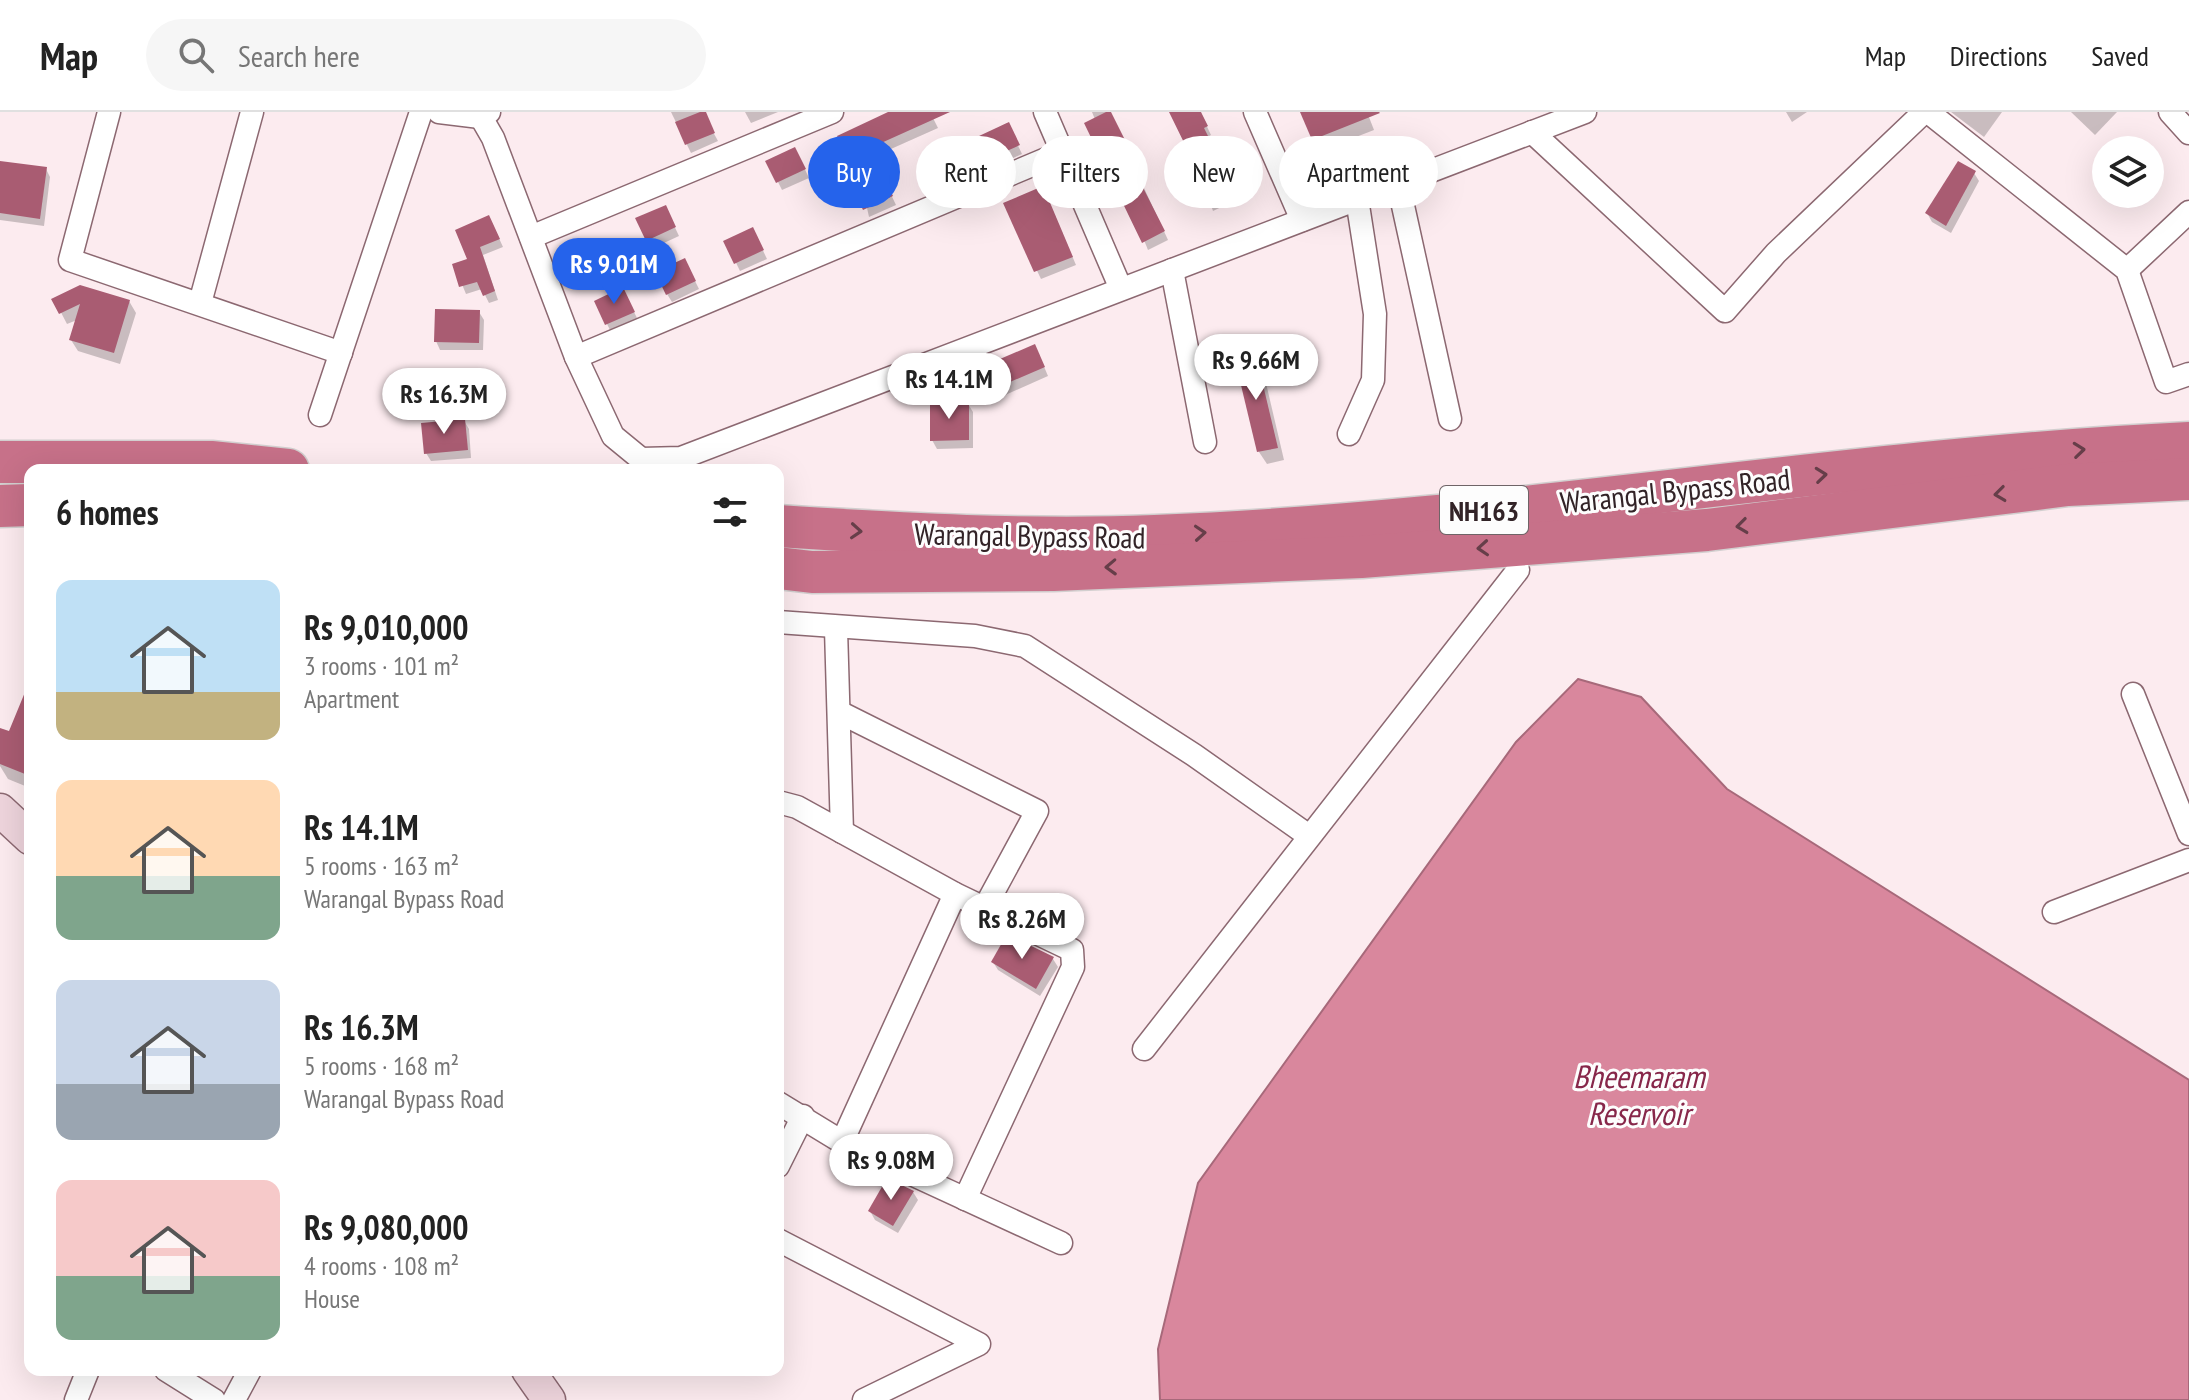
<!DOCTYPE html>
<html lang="en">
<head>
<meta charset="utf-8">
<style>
	body { margin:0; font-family:"PT Sans Narrow",sans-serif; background:#f6f6f6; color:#222; height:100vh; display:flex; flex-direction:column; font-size:30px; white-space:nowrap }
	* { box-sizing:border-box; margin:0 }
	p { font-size:26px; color:#767676 }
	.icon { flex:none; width:44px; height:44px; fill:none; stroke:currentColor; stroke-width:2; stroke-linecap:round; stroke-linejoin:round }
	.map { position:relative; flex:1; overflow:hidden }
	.drawer { position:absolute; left:24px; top:352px; width:760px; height:912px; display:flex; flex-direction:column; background:#fff; border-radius:16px; box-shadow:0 8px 32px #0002 }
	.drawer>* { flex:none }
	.guide { position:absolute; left:808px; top:24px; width:760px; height:72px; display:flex; gap:16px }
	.fabs { position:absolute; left:2092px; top:24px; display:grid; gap:16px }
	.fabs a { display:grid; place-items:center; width:72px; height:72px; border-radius:50%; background:#fff; box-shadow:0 8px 32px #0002; font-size:40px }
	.price { position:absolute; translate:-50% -68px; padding:0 18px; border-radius:28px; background:#fff; color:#222; font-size:26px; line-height:52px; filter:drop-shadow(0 2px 4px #0008) }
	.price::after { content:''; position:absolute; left:50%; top:48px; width:24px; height:18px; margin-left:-12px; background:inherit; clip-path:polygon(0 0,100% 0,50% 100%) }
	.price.selected { background:#2563eb; color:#fff }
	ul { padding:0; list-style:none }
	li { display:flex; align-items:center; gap:24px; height:200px; padding:0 32px }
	li span { display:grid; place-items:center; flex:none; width:224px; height:160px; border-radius:16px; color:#555 }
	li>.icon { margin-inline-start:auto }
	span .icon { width:96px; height:96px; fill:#fffc; stroke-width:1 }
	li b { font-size:34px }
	h2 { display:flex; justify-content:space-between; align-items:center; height:96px; padding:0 32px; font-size:34px }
	.pill { padding:0 28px; border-radius:36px; background:#fff; box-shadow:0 8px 32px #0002; font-size:28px; line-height:72px }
	.pill.selected { background:#2563eb; color:#fff }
	header { display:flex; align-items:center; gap:48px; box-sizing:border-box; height:112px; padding:0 40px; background:#fff; border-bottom:2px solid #e0e0e0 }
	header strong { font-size:38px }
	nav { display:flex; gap:44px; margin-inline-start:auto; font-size:28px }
	.search { width:560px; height:72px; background:#f6f6f6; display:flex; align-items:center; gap:20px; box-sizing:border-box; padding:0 28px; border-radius:44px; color:#767676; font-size:30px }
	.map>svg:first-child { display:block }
	.water { fill:#d9879d; stroke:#a7697a; stroke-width:2 }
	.shadow { fill:#0003 }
	.building { fill:#a95c72 }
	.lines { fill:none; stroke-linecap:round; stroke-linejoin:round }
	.street-casing { stroke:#8c6871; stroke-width:25 }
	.secondary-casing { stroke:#8c6871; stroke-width:35 }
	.highway-casing { stroke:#d2cfcf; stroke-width:45 }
	.street { stroke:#fff; stroke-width:22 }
	.secondary { stroke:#eed4dc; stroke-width:32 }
	.highway { stroke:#c77189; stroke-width:42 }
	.oneway { stroke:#663e49 }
	.labels { text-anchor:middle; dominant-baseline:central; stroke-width:6; stroke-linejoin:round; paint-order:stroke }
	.shield { fill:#fdfdfd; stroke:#6f6467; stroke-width:2 }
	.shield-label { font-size:28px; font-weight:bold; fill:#322327 }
	.street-label { font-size:30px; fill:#322327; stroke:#fdfdfd }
	.water-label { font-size:32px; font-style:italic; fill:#87274a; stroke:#fdfdfd }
</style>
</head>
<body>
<header>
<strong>Map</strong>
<div class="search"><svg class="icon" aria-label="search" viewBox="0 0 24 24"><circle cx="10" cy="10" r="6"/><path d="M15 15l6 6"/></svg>Search here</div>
<nav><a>Map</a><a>Directions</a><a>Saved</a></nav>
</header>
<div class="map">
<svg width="2189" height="1288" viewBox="0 0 2189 1288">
	<rect width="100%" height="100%" fill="#fcebef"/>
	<path class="water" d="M1578,567l63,18 86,92 462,291v320h-1029l-2,-51 40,-166 318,-441z"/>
	<g class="shadow">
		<path d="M671,0h31l16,29 -27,12z"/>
		<path d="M745,0h33l-27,11z"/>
		<path d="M894,0h36l8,16 -65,29 23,48 -27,12 -7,-32 -23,-48z"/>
		<path d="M1092,0h17l59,128 -20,10z"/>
		<path d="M1171,0h29l11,23 -4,2 31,62 -25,12 -17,-49z"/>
		<path d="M1302,0h65l7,18 -54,21z"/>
		<path d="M1786,0h21l-15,10z"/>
		<path d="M1951,0h51l-18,25z"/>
		<path d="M2071,0h46l-22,23z"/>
		<path d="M1007,11l15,31 -26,12 -15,-29z"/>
		<path d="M799,45l10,21 -27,12 -4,-8z"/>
		<path d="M952,46l10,21 -27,12 -14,-28z"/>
		<path d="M0,51l46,6 4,8 -6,49 -44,-6z"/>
		<path d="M1974,61l5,8 -28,52 -19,-11 -5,-9z"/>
		<path d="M1047,85l29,68 -35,14 -36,-75z"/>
		<path d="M669,103l10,21 -26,12 -15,-29z"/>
		<path d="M493,113l10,22 -20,8 15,45 -9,3 -7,-14 -16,5 -12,-29 16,-5z"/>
		<path d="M757,126l10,21 -27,12 -14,-29z"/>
		<path d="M614,137l5,13 -33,13 -5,-8z"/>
		<path d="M689,157l10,20 -27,13 -5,-8z"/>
		<path d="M627,186l11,22 -27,12 -15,-30z"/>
		<path d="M54,187l75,2 7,12 -16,51 -42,-13 -7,-11 6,-20 -10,4z"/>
		<path d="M479,200l5,8 -1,30h-43l-4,-9z"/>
		<path d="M1254,241l8,13 22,94 -17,4 -8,-12 -22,-95z"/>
		<path d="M1039,243l9,21 -45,20 -14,-30z"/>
		<path d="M968,292l5,8v36l-36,1 -5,-9z"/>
		<path d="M464,309l5,8 2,29 -40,3 -5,-8z"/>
		<path d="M30,571v105l-22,-9 -8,-13v-10z"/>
		<path d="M1008,825l45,22 5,8 -18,29 -42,-26 -5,-8z"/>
		<path d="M913,1080l5,8 -20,33 -23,-13 -5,-9z"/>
	</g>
	<g class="building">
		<path d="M700,0h6l9,21 -30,12 -10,-23z"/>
		<path d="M888,0h62l-80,36 23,48 -30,14 -11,-23 7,-3 -22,-48z"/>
		<path d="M1106,0h5l27,54 -5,2 32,63 -23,12 -58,-120z"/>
		<path d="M1169,0h32l7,14 -4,2 31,62 -28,14 -20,-40 6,-3z"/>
		<path d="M1300,0h79l1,1 -68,27z"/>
		<path d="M1009,10l11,23 -31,14 -10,-23z"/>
		<path d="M795,35l11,22 -30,14 -11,-22z"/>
		<path d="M948,36l11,22 -30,14 -11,-22z"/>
		<path d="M0,49l47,6 -7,52 -40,-6z"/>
		<path d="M1958,49l18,10 -30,55 -21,-13z"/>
		<path d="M1043,74l30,71 -39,15 -31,-69z"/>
		<path d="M666,93l10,22 -30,14 -11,-23z"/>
		<path d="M489,103l11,24 -20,8 15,44 -12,5 -6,-14 -18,5 -7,-23 15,-5 -12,-29z"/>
		<path d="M753,115l11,23 -30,14 -11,-23z"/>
		<path d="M610,127l6,14 -36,15 -6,-15z"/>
		<path d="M685,146l11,23 -30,14 -11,-23z"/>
		<path d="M80,173l50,15 -16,53 -45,-13 11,-36 -21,10 -8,-15z"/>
		<path d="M623,175l12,25 -30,13 -11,-24z"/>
		<path d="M435,197l45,1 -1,33 -45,-1z"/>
		<path d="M1035,232l10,23 -49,21 -10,-23z"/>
		<path d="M1255,239l23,97 -21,4 -23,-96z"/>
		<path d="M930,290h39v38l-39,1z"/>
		<path d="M465,307l3,31 -44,4 -3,-31z"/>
		<path d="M30,568v96l-30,-12v-36l9,3z"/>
		<path d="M1007,822l47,23 -18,32 -45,-27z"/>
		<path d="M887,1066l27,13 -21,35 -25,-15z"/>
	</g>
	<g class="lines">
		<g class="street-casing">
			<g id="street">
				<path d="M109,0l-39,148 271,93"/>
				<path d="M439,0l41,5 9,-5"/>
				<path d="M478,0l15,26 83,219 37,79 28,23 40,-1 904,-346"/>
				<path d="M1045,0l76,177"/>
				<path d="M1255,0l47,108"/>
				<path d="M1928,0l199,158 39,112 23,-8"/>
				<path d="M2170,0l19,21"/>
				<path d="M1532,20l193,179 51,-58 148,-141"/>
				<path d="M1398,71l52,236"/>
				<path d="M531,125l301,-125"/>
				<path d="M1172,158l33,172"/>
				<path d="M2127,158l62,-58"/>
				<path d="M200,191l52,-191"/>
				<path d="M576,245l487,-205"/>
				<path d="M320,303l101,-303"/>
				<path d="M1349,322l24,-54 2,-66 -18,-115"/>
				<path d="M778,510l197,14 50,10 169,109 115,81"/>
				<path d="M836,517l6,203"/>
				<path d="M2133,582l56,140"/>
				<path d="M839,600l198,99 -52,96"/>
				<path d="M778,690l19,5 158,87 117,56 1,17 -108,232"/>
				<path d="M2054,800l135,-52"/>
				<path d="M1144,937l374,-479"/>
				<path d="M778,991l64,39 219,101"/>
				<path d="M842,1030l113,-248"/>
				<path d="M778,1054l25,-50"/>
				<path d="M778,1128l201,104 -115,56"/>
				<path d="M166,1258l48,30"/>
				<path d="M76,1288l12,-30"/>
				<path d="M234,1288l16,-30"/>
			</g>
		</g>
		<g class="secondary-casing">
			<g id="secondary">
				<path d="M0,698l30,28"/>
				<path d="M528,1258l21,30"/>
			</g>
		</g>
		<g class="highway-casing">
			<g id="highway">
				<path d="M0,350h211l77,8"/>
				<path d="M0,394l30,-1"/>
				<path d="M778,414c125,8 251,15 377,10 346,-13 688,-77 1034,-93"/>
				<path d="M778,456l34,4 241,-2 308,-13 346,-27 361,-45 121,-6"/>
			</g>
		</g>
		<use href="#street" class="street"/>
		<use href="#secondary" class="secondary"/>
		<use href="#highway" class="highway"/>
	</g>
	<defs><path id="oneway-chevron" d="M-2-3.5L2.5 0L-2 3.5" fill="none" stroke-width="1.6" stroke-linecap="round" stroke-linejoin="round" transform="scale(2)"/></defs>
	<g class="oneway">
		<use href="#oneway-chevron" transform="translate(2079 338) rotate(-6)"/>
		<use href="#oneway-chevron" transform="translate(1821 363) rotate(-6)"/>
		<use href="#oneway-chevron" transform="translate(2000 382) rotate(173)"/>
		<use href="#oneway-chevron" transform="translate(1742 414) rotate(173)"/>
		<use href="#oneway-chevron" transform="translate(856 419) rotate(4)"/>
		<use href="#oneway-chevron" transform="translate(1200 421) rotate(-4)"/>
		<use href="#oneway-chevron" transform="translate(1483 436) rotate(176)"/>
		<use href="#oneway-chevron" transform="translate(1111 455) rotate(178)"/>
	</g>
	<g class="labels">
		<rect class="shield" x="1440" y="374" width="88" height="48" rx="6"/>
		<g class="shield-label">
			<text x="1484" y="398">NH163</text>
		</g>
		<g class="street-label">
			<text transform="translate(1675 378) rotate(-6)">Warangal Bypass Road</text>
			<text transform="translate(1030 423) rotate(1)">Warangal Bypass Road</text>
		</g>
		<g class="water-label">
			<text x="1639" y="964">Bheemaram<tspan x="1639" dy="37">Reservoir</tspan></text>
		</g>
	</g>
</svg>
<div class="fabs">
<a><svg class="icon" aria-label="layers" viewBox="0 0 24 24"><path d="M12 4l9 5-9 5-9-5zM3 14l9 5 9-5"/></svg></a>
</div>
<b class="price selected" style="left:614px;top:194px">Rs 9.01M</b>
<b class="price" style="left:1256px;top:290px">Rs 9.66M</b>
<b class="price" style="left:949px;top:309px">Rs 14.1M</b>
<b class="price" style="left:444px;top:324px">Rs 16.3M</b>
<b class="price" style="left:1022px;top:849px">Rs 8.26M</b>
<b class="price" style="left:891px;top:1090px">Rs 9.08M</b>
<div class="guide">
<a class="pill selected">Buy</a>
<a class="pill">Rent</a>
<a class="pill">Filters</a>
<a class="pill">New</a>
<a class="pill">Apartment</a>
</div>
<section class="drawer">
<h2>6 homes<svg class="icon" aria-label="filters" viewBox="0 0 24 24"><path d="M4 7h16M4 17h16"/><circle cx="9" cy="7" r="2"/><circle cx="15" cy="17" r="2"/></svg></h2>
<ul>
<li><span style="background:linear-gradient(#bfe0f5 70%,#c2b280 0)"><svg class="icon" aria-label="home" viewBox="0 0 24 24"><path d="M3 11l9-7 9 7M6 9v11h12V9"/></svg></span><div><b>Rs 9,010,000</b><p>3 rooms · 101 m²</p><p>Apartment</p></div></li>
<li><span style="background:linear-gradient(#ffd9b3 60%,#7fa58c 0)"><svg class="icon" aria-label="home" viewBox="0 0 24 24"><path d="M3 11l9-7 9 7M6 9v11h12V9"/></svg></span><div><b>Rs 14.1M</b><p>5 rooms · 163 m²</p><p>Warangal Bypass Road</p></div></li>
<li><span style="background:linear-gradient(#c9d6e8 65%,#9aa5b1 0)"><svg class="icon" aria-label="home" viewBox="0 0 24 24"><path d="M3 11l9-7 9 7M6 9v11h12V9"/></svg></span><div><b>Rs 16.3M</b><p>5 rooms · 168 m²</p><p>Warangal Bypass Road</p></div></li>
<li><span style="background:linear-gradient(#f6c9c9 60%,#7fa58c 0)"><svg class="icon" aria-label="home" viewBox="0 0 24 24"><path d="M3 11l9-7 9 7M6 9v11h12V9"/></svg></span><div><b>Rs 9,080,000</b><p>4 rooms · 108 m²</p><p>House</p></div></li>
</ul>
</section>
</div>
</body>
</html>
